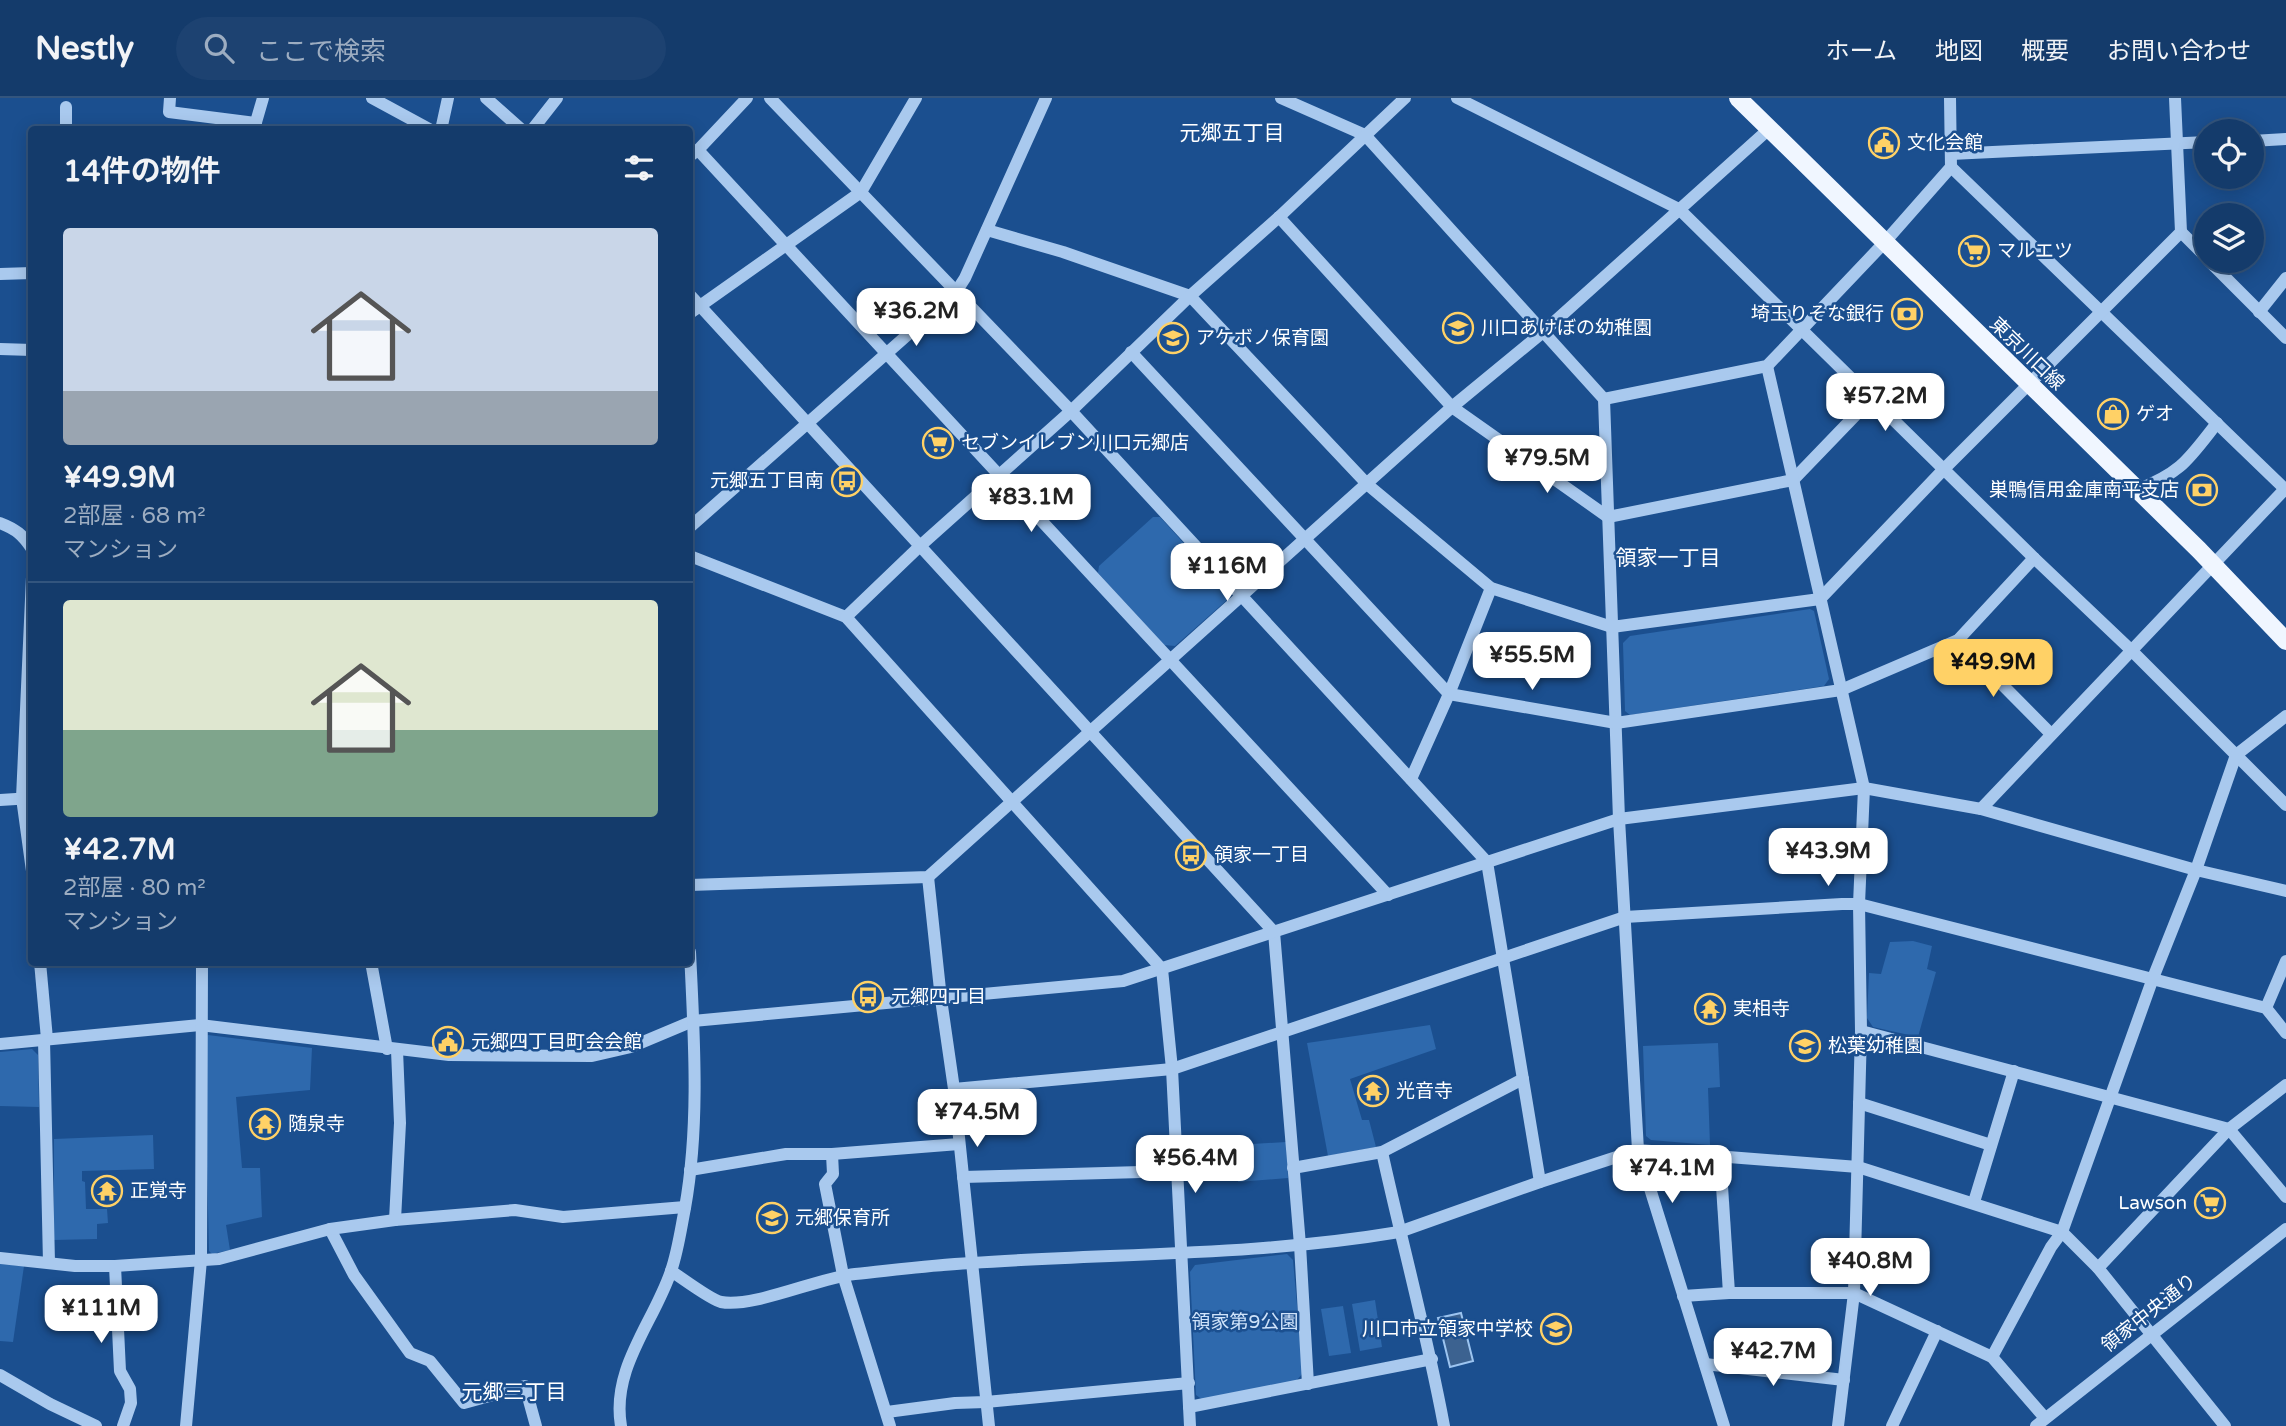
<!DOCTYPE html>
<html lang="ja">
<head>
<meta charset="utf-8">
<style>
	body { margin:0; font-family:"Varela Round","Noto Sans JP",sans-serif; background:#1d4271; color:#f1f3f6; height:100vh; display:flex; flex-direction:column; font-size:26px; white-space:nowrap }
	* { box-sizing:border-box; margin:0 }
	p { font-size:23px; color:#9dadc1 }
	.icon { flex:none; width:38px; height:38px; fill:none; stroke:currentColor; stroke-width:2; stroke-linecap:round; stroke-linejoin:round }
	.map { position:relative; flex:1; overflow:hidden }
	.details { position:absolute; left:28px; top:28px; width:665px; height:840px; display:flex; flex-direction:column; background:#143b6b; border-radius:7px; box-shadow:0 4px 18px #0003,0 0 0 2px #33557e }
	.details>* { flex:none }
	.fabs { position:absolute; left:2194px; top:21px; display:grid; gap:14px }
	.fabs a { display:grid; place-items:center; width:70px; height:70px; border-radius:50%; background:#143b6b; box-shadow:0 4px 18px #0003,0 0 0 2px #33557e; font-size:35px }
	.price { position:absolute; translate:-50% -60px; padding:0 16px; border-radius:14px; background:#fff; color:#222; font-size:23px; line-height:46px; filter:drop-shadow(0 2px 4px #0008) }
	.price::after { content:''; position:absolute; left:50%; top:42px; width:21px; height:16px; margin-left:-10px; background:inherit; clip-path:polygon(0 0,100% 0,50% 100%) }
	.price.on { background:#ffd166; color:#111 }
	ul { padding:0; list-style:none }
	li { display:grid; align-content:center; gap:14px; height:371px; padding:0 35px }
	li+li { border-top:2px solid #33557e }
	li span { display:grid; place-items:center; height:217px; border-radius:7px; color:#555 }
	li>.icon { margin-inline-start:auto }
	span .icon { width:126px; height:126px; fill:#fffc; stroke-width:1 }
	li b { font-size:30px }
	h2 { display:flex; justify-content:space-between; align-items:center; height:84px; padding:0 35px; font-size:30px }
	header { display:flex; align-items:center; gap:42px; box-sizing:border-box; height:98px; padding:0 35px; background:#143b6b; border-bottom:2px solid #33557e }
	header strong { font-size:33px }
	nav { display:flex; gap:38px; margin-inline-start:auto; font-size:24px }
	.search { width:490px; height:63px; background:#1d4271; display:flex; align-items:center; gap:18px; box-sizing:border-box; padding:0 24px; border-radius:38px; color:#9dadc1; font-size:26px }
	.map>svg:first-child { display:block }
	.green { fill:#2e69ad }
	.water { fill:#3c6290; stroke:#9cc4f0; stroke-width:2 }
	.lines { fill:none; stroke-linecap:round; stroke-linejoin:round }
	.minor { stroke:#a9c9ee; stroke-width:12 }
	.major { stroke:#f0f6ff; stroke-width:18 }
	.labels { text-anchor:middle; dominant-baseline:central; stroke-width:5; stroke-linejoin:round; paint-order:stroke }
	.poi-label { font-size:19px; fill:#fff; stroke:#1b4f8f; text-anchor:start }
	.street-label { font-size:19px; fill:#fff; stroke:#1b4f8f }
	.park-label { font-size:19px; fill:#cfe3fa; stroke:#1b4f8f }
	.neighbourhood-label { font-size:21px; fill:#fff; stroke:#1b4f8f }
</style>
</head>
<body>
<header>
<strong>Nestly</strong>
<div class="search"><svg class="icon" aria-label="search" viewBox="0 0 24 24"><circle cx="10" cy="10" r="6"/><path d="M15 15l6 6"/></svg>ここで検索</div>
<nav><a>ホーム</a><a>地図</a><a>概要</a><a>お問い合わせ</a></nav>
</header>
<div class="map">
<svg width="2286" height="1328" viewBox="0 0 2286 1328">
	<rect width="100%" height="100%" fill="#1b4f8f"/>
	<g class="green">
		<path d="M1153,419h7l68,75 -1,8 -52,46 -11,-1 -66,-72 1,-7z"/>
		<path d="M1810,511l4,2 15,68 -5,7 -194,29 -5,-4 -2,-68 7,-7z"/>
		<path d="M1913,843l19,5 -5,23 9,3 -18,65 -45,-10 -6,-9 2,-45 12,1 9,-32z"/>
		<path d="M1430,927l6,24 -86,30 12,41h7l7,27 -48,9 -21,-113z"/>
		<path d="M208,937l104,13 -2,42 -74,7 6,71h18l2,49 -36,8 4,25 -18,4 -3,-3 -5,-212z"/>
		<path d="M1718,945l2,44 -12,1 2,57 -59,-5 -5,-4 -3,-90z"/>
		<path d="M32,951l6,6 1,52 -39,-1v-54z"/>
		<path d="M153,1037l1,34 -72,2v10l3,1 1,27h21l1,14 -11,1v15l-43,1v-101z"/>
		<path d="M1286,1044l2,36 -50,4 -2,-37z"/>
		<path d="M1287,1156l6,6 10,113 -7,8 -93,19 -7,-5 -6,-123 5,-7z"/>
		<path d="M0,1166l24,2 -11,76 -13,-1z"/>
		<path d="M1375,1202l7,47 -22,4 -8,-47z"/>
		<path d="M1343,1208l8,47 -22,3 -8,-47z"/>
	</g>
	<path class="water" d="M1461,1215l12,48 -23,6 -12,-49z"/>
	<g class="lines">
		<g class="minor">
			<path d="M170,0l-1,14 87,11"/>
			<path d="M372,0l59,32"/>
			<path d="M486,0l36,32"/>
			<path d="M770,0l301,313 416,451 53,320"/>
			<path d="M1281,0l84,37 239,264 15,420 19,331 86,276"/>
			<path d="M1457,0l222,111 355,349 97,92 155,155"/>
			<path d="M66,9v23"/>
			<path d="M254,31l9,-31"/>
			<path d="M441,32l7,-32"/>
			<path d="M532,32l25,-32"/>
			<path d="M2252,43l34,-2"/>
			<path d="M698,52l690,745"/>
			<path d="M1951,56l256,-12"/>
			<path d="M690,58l8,-6 49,-52"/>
			<path d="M1951,69l335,323"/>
			<path d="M1279,119l173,190 156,110 185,-37 79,-82"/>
			<path d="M987,132l76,22 127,44 178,189 123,103 121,39 208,-28 124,-130 237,-237 -6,-134"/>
			<path d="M2181,134l26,26"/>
			<path d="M2209,163l77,77"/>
			<path d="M0,176l32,-1"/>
			<path d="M690,197l584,637 26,313 8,139"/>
			<path d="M2259,214l27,-34"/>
			<path d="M690,215l171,-121 55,-94"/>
			<path d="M0,251l32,1"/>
			<path d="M1131,254l318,342 167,29 225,-33 117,-50 76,-82"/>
			<path d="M1767,268l97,422 -5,116 2,127 -7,262 -16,133"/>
			<path d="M1604,301l163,-33 117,-123 67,-76 -1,-69"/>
			<path d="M2137,392c45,-18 51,-30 80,-67"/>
			<path d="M0,425c16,6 23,12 32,26"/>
			<path d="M690,429l266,-235 9,-14 81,-180"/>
			<path d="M690,458l156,61 316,352 10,100 18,357"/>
			<path d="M32,479l-10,221 10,73"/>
			<path d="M846,519l74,-71 151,-135 119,-115 89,-79 126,-119"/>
			<path d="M1958,542l93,94"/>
			<path d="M1411,681l38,-85 42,-106"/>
			<path d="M0,702l32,-2"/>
			<path d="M1981,711l305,-321"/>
			<path d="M928,779l13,122 13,90 35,337"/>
			<path d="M690,787l238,-8 524,-470 91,-75 226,-203"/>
			<path d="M40,864l7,77"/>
			<path d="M371,864l16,87"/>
			<path d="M2266,910l20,-47"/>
			<path d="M1861,933l368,98 57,68"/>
			<path d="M44,942l5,223"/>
			<path d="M0,946l200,-19 249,30 143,1 39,-9 62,-26 430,-40 496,-162 245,-31 117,21 215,61 90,21"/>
			<path d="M954,991l218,-20 453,-152 217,-13h17l407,104 20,25"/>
			<path d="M1859,1005l132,42"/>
			<path d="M1382,1054c20,91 45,182 62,274"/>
			<path d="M832,1056l1,20 -8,10 18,91 47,151"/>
			<path d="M1720,1058l9,137"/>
			<path d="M1293,1070l89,-16 141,-73"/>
			<path d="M690,1072l96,-16h46l127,-10"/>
			<path d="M963,1079l214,-6"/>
			<path d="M1974,1104l40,-131"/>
			<path d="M395,1122l5,-97 -3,-73"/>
			<path d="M330,1131l24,46 56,78 20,8 34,42 61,-17 11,40"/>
			<path d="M0,1160l75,8h40l104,-7 111,-30 65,-9 120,-10 48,7 122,-10"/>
			<path d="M115,1168l5,105 10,18 1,14 -8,23"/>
			<path d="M2098,1170l131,-139 57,-44"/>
			<path d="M671,1173c11,7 40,29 50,31 33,6 97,-24 134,-28 39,-4 77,-9 116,-11 144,-10 285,-7 428,-31l141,-50 98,-32 220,17 204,65 36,36 127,158"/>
			<path d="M1683,1198l46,-3h125l138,64 53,61"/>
			<path d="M1992,1259l59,-110 11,-15 91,-254 43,-108 40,-115 50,-39"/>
			<path d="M1705,1266l139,16"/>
			<path d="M0,1277l50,29 46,22"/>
			<path d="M1189,1309l243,-48"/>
			<path d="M887,1314l68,-9 31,-1 203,-19"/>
			<path d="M186,1328l15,-166 1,-298"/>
			<path d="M621,1328c-10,-58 33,-104 50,-155 7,-20 10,-43 14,-63 15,-84 9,-171 5,-256"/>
			<path d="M1892,1328l45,-95"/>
			<path d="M2036,1328l250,-197"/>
		</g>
		<path class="major" d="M1738,0l461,452 87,91"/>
	</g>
	<defs>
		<g id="civic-ring" transform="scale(1.575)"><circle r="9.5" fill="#1b4f8f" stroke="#ffd166" stroke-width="1.5"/><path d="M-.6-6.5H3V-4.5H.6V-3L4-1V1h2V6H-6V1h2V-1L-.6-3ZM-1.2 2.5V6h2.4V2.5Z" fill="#ffd166"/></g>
		<g id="supermarket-ring" transform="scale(1.575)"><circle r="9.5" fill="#1b4f8f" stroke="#ffd166" stroke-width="1.5"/><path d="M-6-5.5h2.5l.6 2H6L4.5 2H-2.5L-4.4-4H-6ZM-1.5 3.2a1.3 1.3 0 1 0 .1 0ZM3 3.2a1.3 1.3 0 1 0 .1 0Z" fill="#ffd166"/></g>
		<g id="bank-ring" transform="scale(1.575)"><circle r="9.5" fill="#1b4f8f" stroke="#ffd166" stroke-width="1.5"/><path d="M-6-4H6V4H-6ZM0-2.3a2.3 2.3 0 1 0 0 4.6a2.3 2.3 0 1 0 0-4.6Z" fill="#ffd166"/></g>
		<g id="school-ring" transform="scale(1.575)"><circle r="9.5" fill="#1b4f8f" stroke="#ffd166" stroke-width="1.5"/><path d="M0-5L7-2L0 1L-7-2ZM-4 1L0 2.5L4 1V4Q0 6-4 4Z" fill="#ffd166"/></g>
		<g id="shop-ring" transform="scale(1.575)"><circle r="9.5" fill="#1b4f8f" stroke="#ffd166" stroke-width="1.5"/><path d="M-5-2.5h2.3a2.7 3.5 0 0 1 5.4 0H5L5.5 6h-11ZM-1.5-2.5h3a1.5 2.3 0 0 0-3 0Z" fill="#ffd166"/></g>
		<g id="bus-ring" transform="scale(1.575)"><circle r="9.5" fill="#1b4f8f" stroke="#ffd166" stroke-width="1.5"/><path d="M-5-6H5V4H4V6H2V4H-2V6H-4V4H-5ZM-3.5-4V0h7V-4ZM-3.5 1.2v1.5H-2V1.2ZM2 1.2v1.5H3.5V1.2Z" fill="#ffd166"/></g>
		<g id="temple-ring" transform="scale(1.575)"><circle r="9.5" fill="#1b4f8f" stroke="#ffd166" stroke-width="1.5"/><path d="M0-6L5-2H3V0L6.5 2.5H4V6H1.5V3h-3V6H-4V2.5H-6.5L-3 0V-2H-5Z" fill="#ffd166"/></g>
	</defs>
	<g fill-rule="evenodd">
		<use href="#civic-ring" x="1884" y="45"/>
		<use href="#supermarket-ring" x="1974" y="153"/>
		<use href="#bank-ring" x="1907" y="216"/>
		<use href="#school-ring" x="1458" y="230"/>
		<use href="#school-ring" x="1173" y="240"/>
		<use href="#shop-ring" x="2113" y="316"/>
		<use href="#supermarket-ring" x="938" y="345"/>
		<use href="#bus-ring" x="847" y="383"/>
		<use href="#bank-ring" x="2202" y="392"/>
		<use href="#bus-ring" x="1191" y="757"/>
		<use href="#bus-ring" x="868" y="899"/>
		<use href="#temple-ring" x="1710" y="911"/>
		<use href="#civic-ring" x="448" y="944"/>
		<use href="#school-ring" x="1805" y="948"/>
		<use href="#temple-ring" x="1373" y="993"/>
		<use href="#temple-ring" x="265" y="1026"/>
		<use href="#temple-ring" x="107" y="1093"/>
		<use href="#supermarket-ring" x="2210" y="1105"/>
		<use href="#school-ring" x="772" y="1120"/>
		<use href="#school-ring" x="1556" y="1231"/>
	</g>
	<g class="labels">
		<g class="poi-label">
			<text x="1907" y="45">文化会館</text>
			<text x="1997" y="153">マルエツ</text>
			<text x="1884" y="216" text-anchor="end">埼玉りそな銀行</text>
			<text x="1481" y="230">川口あけぼの幼稚園</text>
			<text x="1196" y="240">アケボノ保育園</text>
			<text x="2136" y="316">ゲオ</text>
			<text x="961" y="345">セブンイレブン川口元郷店</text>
			<text x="824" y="383" text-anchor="end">元郷五丁目南</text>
			<text x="2179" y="392" text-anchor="end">巣鴨信用金庫南平支店</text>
			<text x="1214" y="757">領家一丁目</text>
			<text x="891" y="899">元郷四丁目</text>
			<text x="1733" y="911">実相寺</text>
			<text x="471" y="944">元郷四丁目町会会館</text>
			<text x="1828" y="948">松葉幼稚園</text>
			<text x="1396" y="993">光音寺</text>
			<text x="288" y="1026">随泉寺</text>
			<text x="130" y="1093">正覚寺</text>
			<text x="2187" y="1105" text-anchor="end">Lawson</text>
			<text x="795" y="1120">元郷保育所</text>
			<text x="1533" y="1231" text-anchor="end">川口市立領家中学校</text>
		</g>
		<g class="street-label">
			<text transform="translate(2027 256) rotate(44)">東京川口線</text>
			<text transform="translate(2149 1215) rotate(-38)">領家中央通り</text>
		</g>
		<g class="park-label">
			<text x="1245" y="1224">領家第9公園</text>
		</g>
		<g class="neighbourhood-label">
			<text x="1232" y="35">元郷五丁目</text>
			<text x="1668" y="460">領家一丁目</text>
			<text x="514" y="1294">元郷三丁目</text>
		</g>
	</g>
</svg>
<div class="fabs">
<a><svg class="icon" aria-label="locate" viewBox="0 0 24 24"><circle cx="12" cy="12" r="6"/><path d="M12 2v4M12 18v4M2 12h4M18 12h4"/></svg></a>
<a><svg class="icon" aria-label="layers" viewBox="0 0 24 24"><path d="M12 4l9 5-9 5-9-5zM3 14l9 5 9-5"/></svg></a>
</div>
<b class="price" style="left:916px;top:250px">¥36.2M</b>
<b class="price" style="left:1885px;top:335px">¥57.2M</b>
<b class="price" style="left:1547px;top:397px">¥79.5M</b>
<b class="price" style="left:1031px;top:436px">¥83.1M</b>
<b class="price" style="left:1227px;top:505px">¥116M</b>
<b class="price" style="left:1532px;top:594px">¥55.5M</b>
<b class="price on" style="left:1993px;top:601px">¥49.9M</b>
<b class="price" style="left:1828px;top:790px">¥43.9M</b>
<b class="price" style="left:977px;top:1051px">¥74.5M</b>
<b class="price" style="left:1195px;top:1097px">¥56.4M</b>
<b class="price" style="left:1672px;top:1107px">¥74.1M</b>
<b class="price" style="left:1870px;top:1200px">¥40.8M</b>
<b class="price" style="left:101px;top:1247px">¥111M</b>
<b class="price" style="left:1773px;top:1290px">¥42.7M</b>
<section class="details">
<h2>14件の物件<svg class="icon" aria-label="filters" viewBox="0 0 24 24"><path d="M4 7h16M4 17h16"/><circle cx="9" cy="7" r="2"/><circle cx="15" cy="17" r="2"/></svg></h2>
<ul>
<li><span style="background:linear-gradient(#c9d6e8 75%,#9aa5b1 0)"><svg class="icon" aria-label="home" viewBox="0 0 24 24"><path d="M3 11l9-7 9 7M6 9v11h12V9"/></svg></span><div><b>¥49.9M</b><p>2部屋 · 68 m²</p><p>マンション</p></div></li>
<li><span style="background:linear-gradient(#dfe7d0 60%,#7fa58c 0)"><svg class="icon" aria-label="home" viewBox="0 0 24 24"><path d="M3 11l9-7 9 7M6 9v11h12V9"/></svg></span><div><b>¥42.7M</b><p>2部屋 · 80 m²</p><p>マンション</p></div></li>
</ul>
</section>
</div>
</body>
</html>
